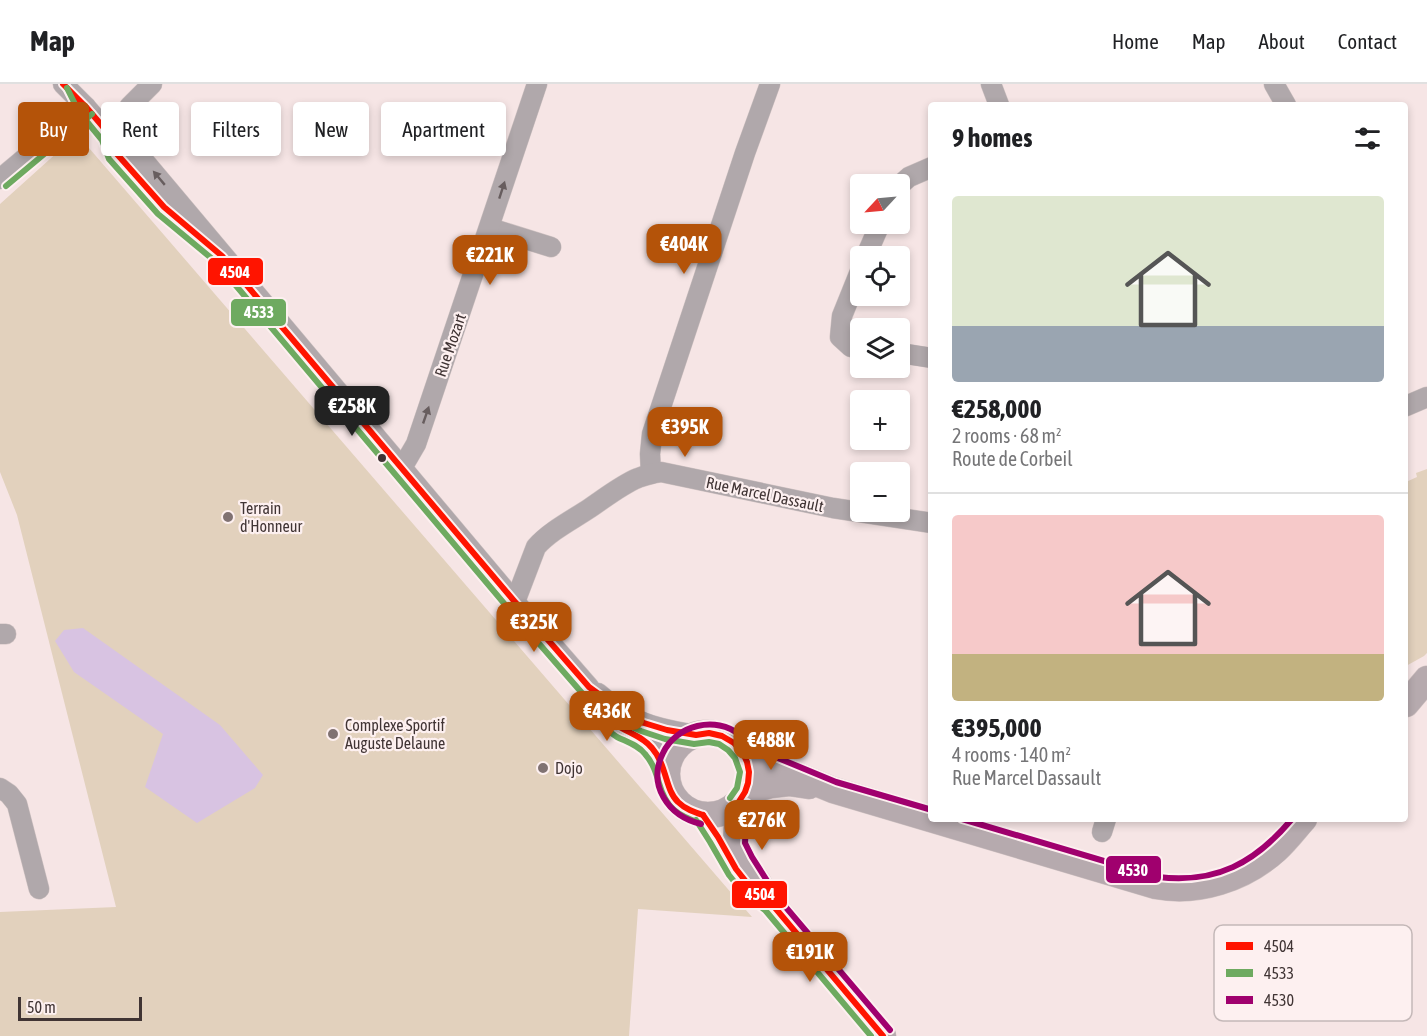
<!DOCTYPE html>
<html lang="en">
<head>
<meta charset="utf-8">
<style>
	body { margin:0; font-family:"Asap Condensed",sans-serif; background:#f2f2f2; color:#202124; height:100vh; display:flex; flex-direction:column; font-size:22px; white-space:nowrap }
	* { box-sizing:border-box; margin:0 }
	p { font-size:20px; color:#757577 }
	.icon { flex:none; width:33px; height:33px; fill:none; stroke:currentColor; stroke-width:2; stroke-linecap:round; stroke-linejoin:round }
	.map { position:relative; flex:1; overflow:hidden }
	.drawer { position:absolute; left:928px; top:18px; width:480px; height:720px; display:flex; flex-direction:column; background:#fff; border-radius:6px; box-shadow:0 3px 9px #0003 }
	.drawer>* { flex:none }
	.hud { position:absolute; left:18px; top:18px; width:570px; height:54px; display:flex; gap:12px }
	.needle { width:39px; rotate:244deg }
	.tools { position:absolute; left:850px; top:90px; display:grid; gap:12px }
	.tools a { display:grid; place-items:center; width:60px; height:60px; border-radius:6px; background:#fff; box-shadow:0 3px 9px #0003; font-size:30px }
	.scale { position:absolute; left:18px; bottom:15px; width:124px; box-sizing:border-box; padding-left:6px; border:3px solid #403434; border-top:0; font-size:16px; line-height:21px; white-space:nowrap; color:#403434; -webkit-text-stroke:4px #fdf0f0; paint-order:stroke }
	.price { position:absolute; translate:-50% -51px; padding:0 14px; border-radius:12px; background:#b45309; color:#fff; font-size:20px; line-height:39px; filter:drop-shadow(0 2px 3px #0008) }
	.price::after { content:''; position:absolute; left:50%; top:36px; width:18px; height:14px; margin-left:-9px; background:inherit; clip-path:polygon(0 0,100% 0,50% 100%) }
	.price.on { background:#222; color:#fff }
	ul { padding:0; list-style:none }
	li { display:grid; align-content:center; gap:12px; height:318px; padding:0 24px }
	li+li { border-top:2px solid #e0e0e0 }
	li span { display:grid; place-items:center; height:186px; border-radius:6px; color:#555 }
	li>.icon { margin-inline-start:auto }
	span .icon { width:108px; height:108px; fill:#fffc; stroke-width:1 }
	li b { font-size:26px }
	h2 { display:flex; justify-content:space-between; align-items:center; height:72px; padding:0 24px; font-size:26px }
	.tag { padding:0 21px; border-radius:6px; background:#fff; box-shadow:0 3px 9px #0003; font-size:21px; line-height:54px }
	.tag.on { background:#b45309; color:#fff }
	header { display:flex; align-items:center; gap:36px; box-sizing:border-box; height:84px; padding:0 30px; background:#fff; border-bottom:2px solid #e0e0e0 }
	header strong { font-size:28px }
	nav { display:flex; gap:33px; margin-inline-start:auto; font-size:21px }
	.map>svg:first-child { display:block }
	.green { fill:#e2d1bd }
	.water { fill:#d8c3e2 }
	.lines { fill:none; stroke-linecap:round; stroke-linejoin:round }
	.minor-casing { stroke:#d0c3c3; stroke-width:21 }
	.major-casing { stroke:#d0c3c3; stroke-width:27 }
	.minor { stroke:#b0a8ab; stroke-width:20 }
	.major { stroke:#b6aaae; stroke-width:26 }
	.bus-1-casing { stroke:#fdf0f0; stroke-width:10 }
	.bus-2-casing { stroke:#fdf0f0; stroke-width:10 }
	.bus-3-casing { stroke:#fdf0f0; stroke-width:10 }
	.bus-1 { stroke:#ff1400; stroke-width:6 }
	.bus-2 { stroke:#6eaa60; stroke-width:6 }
	.bus-3 { stroke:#a0006e; stroke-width:6 }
	.oneway { fill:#675d5e }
	.bus-dot { fill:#403434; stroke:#fdf0f0; stroke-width:2 }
	.poi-dot { fill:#807272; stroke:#fdf0f0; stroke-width:2 }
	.labels { text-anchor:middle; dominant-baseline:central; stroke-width:4.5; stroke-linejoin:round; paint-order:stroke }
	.street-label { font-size:16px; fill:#403434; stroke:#fdf0f0 }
	.poi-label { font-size:16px; fill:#403434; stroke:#fdf0f0; text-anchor:start }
	.key { fill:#fdf0f0; stroke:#c4b8b8; stroke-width:1.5 }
	.key-label { font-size:16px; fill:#403434 }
	.line-badge { stroke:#fdf0f0; stroke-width:2 }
	.badge-label { font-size:16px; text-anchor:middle; font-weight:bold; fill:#fff }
</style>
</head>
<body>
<header>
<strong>Map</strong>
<nav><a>Home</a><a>Map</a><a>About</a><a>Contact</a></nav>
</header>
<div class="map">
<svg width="1427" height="952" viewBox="0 0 1427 952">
	<rect width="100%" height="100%" fill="#f6e5e5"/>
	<g class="green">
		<path d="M89,64l663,769 -114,-8 -9,127h-629v-124l116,-5 -99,-392 -17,-43v-268l60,-54z"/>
		<path d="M1427,385v184l-3,3 -18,10v-184l11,-5 -1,-4z"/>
	</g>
	<path class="water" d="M83,544l137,97 43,50 -8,13 -58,35 -52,-36 18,-53 -89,-62 -19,-31 9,-11z"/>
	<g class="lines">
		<g class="minor-casing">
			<g id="minor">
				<path d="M63,0l23,23 24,28 6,18 48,54 24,20"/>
				<path d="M991,0l8,21"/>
				<path d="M1274,0l12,21"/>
				<path d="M110,51l19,8 386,459 74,85 13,24 12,14 25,11 12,10 9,12 6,14"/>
				<path d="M110,51l20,-29 22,-22"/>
				<path d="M0,95l86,-72"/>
				<path d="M900,101l9,-8 23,-10"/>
				<path d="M490,144l61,19"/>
				<path d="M866,172l14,-32"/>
				<path d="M861,185l-19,47 -2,21 11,10 10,1"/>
				<path d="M900,269l32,5"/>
				<path d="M1406,322l21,-9"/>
				<path d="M402,384l14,-24 121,-360"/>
				<path d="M651,390l-1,-20 2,-20 93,-281 25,-69"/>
				<path d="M515,518l21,-55c14,-16 36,-27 54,-39 15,-10 31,-23 48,-30 8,-3 15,-5 23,-6l172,36 99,15"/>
				<path d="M0,550h6"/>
				<path d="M598,609c10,8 19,17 30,22 21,12 44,16 68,20"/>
				<path d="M0,704l9,6 8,10 22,85"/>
				<path d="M1102,748l4,-13"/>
			</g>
		</g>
		<g class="major-casing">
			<g id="major">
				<path d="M1406,620l21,-25"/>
				<circle cx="708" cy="690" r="41"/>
				<path d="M743,669l90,37 323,96c42,8 88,-7 120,-36 10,-9 19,-21 28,-31"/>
				<path d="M745,708l26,-7 18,-2 20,3"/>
				<path d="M738,719l-2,42 8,17 14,20 13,21 112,133"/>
			</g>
		</g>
		<use href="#minor" class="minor"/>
		<use href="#major" class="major"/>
		<g class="bus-1-casing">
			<g id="bus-1">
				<path d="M63,0l23,23 24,28 6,18 48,54 58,49 293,346 74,85 37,27 18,9 23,7 29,5 13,-2 13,3 12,7 9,10 4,9 2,10 -1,11 -3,9 -7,11"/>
				<path d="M604,629c14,19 35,19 48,35 15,17 13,42 26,54 7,7 16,10 25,13"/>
				<path d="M703,731l15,22 18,32 15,19 20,15 112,133"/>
			</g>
		</g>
		<g class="bus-2-casing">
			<g id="bus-2">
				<path d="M67,4l12,24 23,28 7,19 49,55 58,48 292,346 74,85 39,29 20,9 24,8 29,5 15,-2 10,2 9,6 7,8 5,14 -3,16 -7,10"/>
				<path d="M6,102l86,-72"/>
				<path d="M597,634c6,8 12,14 20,19 10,5 21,8 28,17 8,9 11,19 14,29 7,25 18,32 41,40"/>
				<path d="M696,736l14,22 19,33 15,19 21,16 106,126"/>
			</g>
		</g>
		<g class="bus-3-casing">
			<g id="bus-3">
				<path d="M747,719l-2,40 7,14 26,41 112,132"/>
				<path d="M962,735l196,58c58,7 97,-14 134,-58"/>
				<path d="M701,740c-33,-8 -54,-39 -38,-71 13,-28 53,-38 77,-18 3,3 6,7 9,11l87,36 96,28"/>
			</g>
		</g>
		<use href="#bus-1" class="bus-1"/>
		<use href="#bus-2" class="bus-2"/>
		<use href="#bus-3" class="bus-3"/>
	</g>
	<defs><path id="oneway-solid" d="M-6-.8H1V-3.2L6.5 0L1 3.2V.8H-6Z" transform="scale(1.5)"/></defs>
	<g class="oneway">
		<use href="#oneway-solid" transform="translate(159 94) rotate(-130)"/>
		<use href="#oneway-solid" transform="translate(502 106) rotate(-72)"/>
		<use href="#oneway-solid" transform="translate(426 331) rotate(-71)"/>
	</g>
	<circle class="bus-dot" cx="382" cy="374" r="5"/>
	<g class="poi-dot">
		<circle cx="228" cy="433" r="6"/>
		<circle cx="333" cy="650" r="6"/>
		<circle cx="543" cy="684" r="6"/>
	</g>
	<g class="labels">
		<g class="street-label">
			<text transform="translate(450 261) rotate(-71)">Rue Mozart</text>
			<text transform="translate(765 410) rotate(12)">Rue Marcel Dassault</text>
		</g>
		<g class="poi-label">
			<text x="240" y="424">Terrain<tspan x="240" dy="18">d'Honneur</tspan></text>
			<text x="345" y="641">Complexe Sportif<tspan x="345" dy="18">Auguste Delaune</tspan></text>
			<text x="555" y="684">Dojo</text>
		</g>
	</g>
	<rect x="1214" y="841" width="198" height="96" rx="9" class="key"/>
	<rect x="1226" y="858" width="27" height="8" fill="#ff1400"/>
	<rect x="1226" y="885" width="27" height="8" fill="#6eaa60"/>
	<rect x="1226" y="912" width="27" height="8" fill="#a0006e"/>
	<g class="key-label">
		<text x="1264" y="868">4504</text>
		<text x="1264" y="895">4533</text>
		<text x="1264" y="922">4530</text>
	</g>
	<g class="line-badge">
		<rect x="207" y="173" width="57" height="29" rx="6" fill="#ff1400"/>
		<rect x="230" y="214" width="57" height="29" rx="6" fill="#6eaa60"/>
		<rect x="1105" y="771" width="57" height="29" rx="6" fill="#a0006e"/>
		<rect x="731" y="796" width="57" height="29" rx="6" fill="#ff1400"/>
	</g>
	<g class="badge-label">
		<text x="235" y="194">4504</text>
		<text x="259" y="234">4533</text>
		<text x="1133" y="792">4530</text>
		<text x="760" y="816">4504</text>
	</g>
</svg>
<div class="tools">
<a><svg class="needle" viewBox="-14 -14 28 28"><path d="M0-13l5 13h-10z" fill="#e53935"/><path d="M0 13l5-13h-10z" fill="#757577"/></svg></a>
<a><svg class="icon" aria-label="locate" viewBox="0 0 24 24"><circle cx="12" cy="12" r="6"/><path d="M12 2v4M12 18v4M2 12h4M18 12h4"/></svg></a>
<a><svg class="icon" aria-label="layers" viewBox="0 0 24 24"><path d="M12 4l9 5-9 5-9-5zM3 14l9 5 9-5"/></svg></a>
<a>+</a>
<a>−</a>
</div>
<div class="scale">50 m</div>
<b class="price" style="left:684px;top:191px">€404K</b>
<b class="price" style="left:490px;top:202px">€221K</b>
<b class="price on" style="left:352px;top:353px">€258K</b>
<b class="price" style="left:685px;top:374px">€395K</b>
<b class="price" style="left:534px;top:569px">€325K</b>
<b class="price" style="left:607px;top:658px">€436K</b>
<b class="price" style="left:771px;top:687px">€488K</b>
<b class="price" style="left:762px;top:767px">€276K</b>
<b class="price" style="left:810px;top:899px">€191K</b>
<div class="hud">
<a class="tag on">Buy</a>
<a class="tag">Rent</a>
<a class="tag">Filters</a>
<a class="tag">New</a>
<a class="tag">Apartment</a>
</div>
<section class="drawer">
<h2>9 homes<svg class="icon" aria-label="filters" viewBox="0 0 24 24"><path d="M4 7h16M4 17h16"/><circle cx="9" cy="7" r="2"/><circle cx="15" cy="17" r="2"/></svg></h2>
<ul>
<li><span style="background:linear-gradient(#dfe7d0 70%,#9aa5b1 0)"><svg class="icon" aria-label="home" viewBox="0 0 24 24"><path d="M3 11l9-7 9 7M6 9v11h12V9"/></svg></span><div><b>€258,000</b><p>2 rooms · 68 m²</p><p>Route de Corbeil</p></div></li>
<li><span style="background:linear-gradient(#f6c9c9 75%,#c2b280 0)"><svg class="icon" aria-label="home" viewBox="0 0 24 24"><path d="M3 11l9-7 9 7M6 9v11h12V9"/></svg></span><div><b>€395,000</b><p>4 rooms · 140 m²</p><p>Rue Marcel Dassault</p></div></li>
</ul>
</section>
</div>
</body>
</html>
